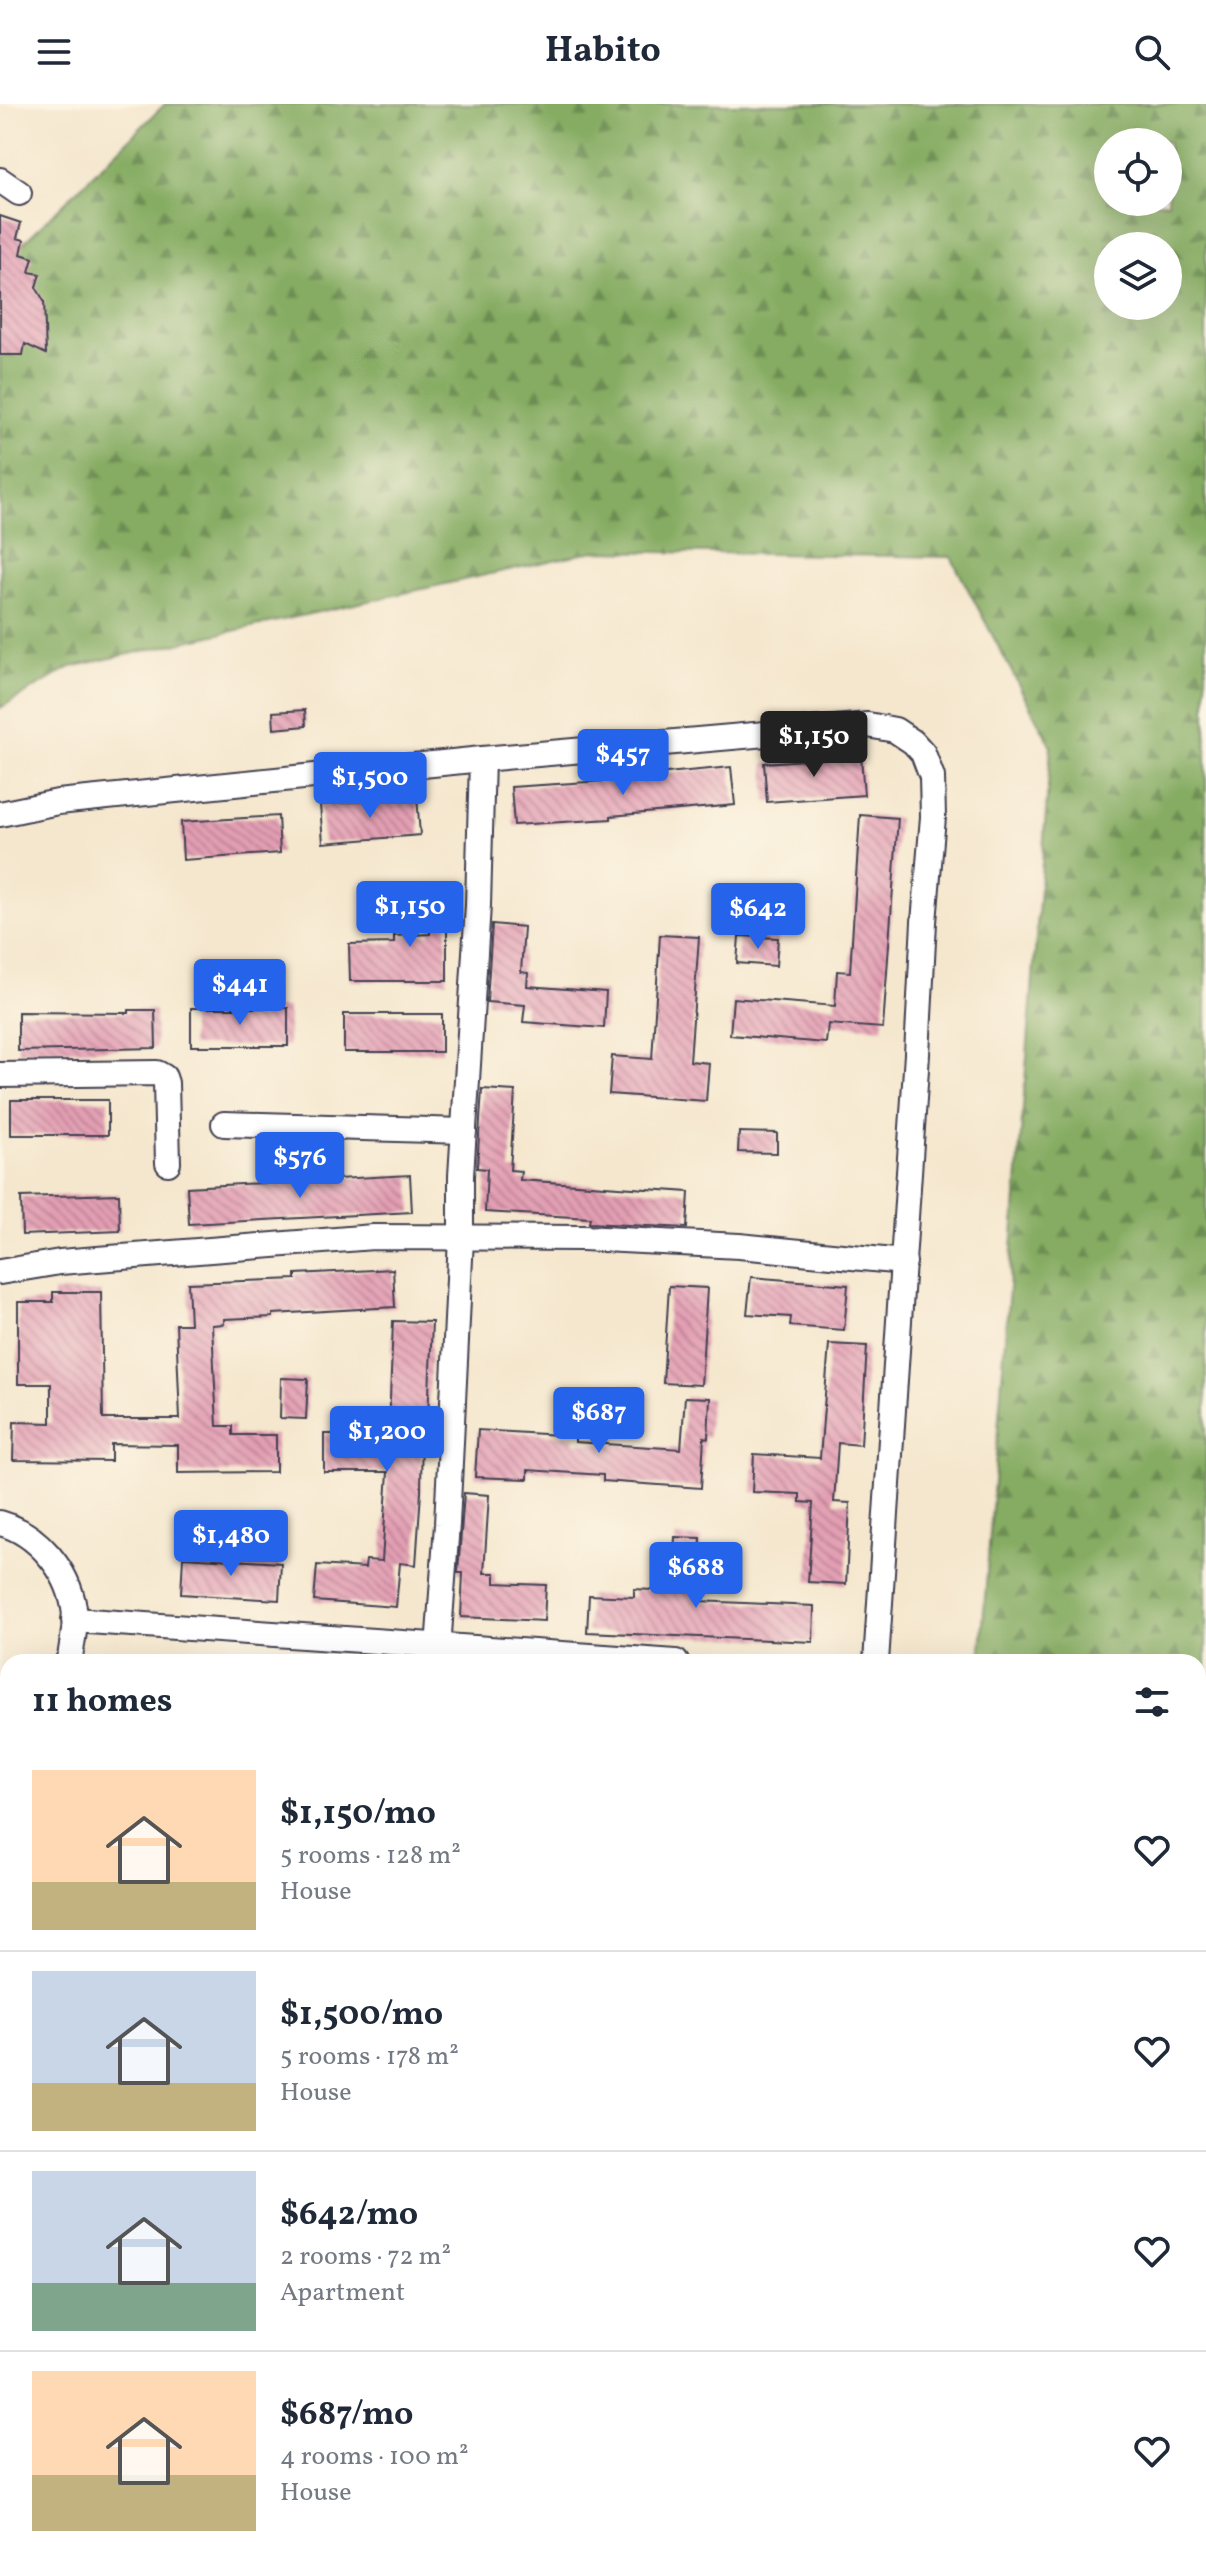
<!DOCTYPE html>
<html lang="en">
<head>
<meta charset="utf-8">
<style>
	body { margin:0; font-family:Vollkorn,serif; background:#f2f2f3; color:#1f2937; height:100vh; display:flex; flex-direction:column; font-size:30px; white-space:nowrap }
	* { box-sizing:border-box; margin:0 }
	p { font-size:26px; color:#747a83 }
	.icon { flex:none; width:44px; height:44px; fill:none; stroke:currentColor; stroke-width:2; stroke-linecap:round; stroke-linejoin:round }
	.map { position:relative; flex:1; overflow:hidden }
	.side { position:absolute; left:0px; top:1550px; width:1206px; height:912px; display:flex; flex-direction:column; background:#fff; border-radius:24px 24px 0 0; box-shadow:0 8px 32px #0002 }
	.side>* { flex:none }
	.tools { position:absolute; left:1094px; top:24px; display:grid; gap:16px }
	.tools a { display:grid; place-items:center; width:88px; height:88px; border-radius:50%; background:#fff; box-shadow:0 8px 32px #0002; font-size:40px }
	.price { position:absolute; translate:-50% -68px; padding:0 18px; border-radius:8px; background:#2563eb; color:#fff; font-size:26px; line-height:52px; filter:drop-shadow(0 2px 4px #0008) }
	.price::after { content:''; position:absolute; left:50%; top:48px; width:24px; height:18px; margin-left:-12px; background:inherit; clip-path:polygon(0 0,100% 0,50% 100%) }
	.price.selected { background:#222; color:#fff }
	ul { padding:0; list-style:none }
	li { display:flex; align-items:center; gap:24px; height:200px; padding:0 32px }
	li+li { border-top:2px solid #e0e1e3 }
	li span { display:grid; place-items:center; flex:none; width:224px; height:160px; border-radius:0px; color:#555 }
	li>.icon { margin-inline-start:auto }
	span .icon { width:96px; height:96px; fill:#fffc; stroke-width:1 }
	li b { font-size:34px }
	h2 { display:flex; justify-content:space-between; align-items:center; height:96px; padding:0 32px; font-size:34px }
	header { display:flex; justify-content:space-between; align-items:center; height:104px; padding:0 32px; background:#fff; font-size:36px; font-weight:700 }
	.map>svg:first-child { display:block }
	.forest { fill:url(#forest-firs); stroke:#54674e; stroke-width:2; fill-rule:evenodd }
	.building { fill:url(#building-back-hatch) }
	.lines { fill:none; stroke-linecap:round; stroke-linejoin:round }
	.lane-casing { stroke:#424051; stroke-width:16 }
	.street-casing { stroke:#424051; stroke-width:28 }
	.lane { stroke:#fff; stroke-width:12 }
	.street { stroke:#fff; stroke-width:24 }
</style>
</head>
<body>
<header><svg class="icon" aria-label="menu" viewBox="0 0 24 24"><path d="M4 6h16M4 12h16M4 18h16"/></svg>Habito<svg class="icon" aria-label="search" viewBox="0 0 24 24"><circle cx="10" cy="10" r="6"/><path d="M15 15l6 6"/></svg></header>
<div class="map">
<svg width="1206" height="2462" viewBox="0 0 1206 2462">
	<defs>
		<pattern id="forest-firs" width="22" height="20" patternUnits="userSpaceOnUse" patternTransform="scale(2)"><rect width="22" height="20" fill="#85ac62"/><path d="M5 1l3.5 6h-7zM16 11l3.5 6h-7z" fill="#6c8c52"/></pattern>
		<pattern id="building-back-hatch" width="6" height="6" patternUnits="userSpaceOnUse" patternTransform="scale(2)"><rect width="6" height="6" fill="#e39eb3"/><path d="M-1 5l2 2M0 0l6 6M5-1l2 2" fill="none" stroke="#b88093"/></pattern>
	</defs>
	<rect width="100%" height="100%" fill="#fcf5e5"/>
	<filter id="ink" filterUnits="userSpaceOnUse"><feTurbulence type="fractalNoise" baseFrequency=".0125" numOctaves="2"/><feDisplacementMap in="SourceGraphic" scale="16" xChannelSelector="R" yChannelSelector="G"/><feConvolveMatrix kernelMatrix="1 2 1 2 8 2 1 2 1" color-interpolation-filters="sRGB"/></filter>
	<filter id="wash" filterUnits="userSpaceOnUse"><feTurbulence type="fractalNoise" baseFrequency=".006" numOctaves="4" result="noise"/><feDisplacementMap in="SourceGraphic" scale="32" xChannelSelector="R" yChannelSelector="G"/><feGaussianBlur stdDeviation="1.8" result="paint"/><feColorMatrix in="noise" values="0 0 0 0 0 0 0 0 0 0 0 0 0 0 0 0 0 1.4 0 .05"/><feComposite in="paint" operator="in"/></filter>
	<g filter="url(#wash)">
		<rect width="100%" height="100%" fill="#f5e7ce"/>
		<path class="forest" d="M165,0h1041v2446l-5,16h-634l5,-8h626v-896h-218l71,-916 -100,-189 -357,-6 -523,116 -71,41v-442zM1108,38h60v60h-60zM1108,142h60v60h-60z"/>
		<g id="blocks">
			<g class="building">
				<path d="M0,112l21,7 -4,15 7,2 -3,14 12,4 -4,14 11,2 -4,13 8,14 2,53 -21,-10 -2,11h-23z"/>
				<path d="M305,606l1,16 -32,3 -1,-17z"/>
				<path d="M861,652l3,39 -97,7 -3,-39z"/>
				<path d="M731,663l4,38 -124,11v3l-97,6 -3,-38 123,-8v-3z"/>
				<path d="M417,692l3,39 -97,8 -3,-38z"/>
				<path d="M860,711l38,3 -15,210 -55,-4 -2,19 -96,-8 3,-37 102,8 2,-35 13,1z"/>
				<path d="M278,712l2,37 -97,7 -2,-38z"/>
				<path d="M432,782l26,1 -2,35 -9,-1v60h-97l-1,-37 45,-1v-7l36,-2z"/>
				<path d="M492,820l32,3 -3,45 7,1 -1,13 79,6 -2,36 -81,-6 2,-17 -38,-3z"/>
				<path d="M660,831l39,2 -9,124 19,2 -3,38 -97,-7 3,-38 40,3z"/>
				<path d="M739,832l39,2 -2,28 -39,-3z"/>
				<rect x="191" y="904" width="97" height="38"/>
				<path d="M129,906h26l1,38 -138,3v-39l111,1z"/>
				<rect x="344" y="910" width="98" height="38"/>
				<path d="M482,985l33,2 -5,79 11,1 -1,9 169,12 -2,36 -98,-5 1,-5 -105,-6 2,-43 -10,-1z"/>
				<rect x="11" y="996" width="97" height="35"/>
				<path d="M739,1028l38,1v20l-39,-1z"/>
				<path d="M410,1071l2,37 -223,12 -2,-37z"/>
				<path d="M119,1090l1,37 -98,4 -1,-38z"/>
				<path d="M393,1165l2,38 -122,7v3l-49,2v5l-12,1 5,101h16v9h43v37l-98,1v-28l-67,-1v17l-98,-1 1,-38 37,1v-39h-33v-82h35v-10h48l2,127h77l-4,-95h14l-2,-41 108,-4v-5z"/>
				<path d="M751,1173l97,8 -4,45 -54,-4 1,-9 -44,-3z"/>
				<path d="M669,1182l38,2 -6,97 -38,-2z"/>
				<path d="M393,1217l39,1 -4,97h-6l-1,73 -5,73 -16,-2 -4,44 -82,-6 3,-36 48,3 1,-8 16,1 6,-89h-64v-38h45v-8h20z"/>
				<path d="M829,1240l38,2 -6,99 -23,-2 -4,59 16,1 -4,81 -38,-2 5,-79 -13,-1v-8l-48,-2 2,-38 66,4z"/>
				<path d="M281,1274l27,1 -2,40 -26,-1z"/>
				<path d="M685,1293l25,1 -2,40 -4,-1 -3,51 -98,-7v-6l-75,-5v9l-53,-2 3,-47 97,6v6l106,7z"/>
				<path d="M464,1389l25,2 -5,78h11v10l51,2 -2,36 -83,-4 2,-44h-5z"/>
				<path d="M675,1433l26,1 -3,63 116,5 -1,36 -226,-10 2,-37 45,2v-8l38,2z"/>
				<path d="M183,1453l98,6 -2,37 -98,-6z"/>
			</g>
		</g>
	</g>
	<g filter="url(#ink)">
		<use href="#blocks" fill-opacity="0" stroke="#424051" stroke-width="2"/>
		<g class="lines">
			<g class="lane-casing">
				<path id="lane" d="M0,2358l8,-1"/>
			</g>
			<g class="street-casing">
				<g id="street">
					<path d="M0,76l19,13"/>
					<path d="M0,710l58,-12 424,-43 386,-34 27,5 18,12 10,11 9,24 1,40 -9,105 -7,132 -41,608"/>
					<path d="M0,971l157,-2 7,4 2,6 2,80"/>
					<path d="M224,1020l240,7"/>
					<path d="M0,1168l60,-10 313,-25 210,1 156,8 165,16"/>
					<path d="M0,1419c37,10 68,47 74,85 3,15 -2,34 -4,50l-3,4"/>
					<path d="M74,1516l602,42"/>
					<path d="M437,1558l10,-138 14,-286v-62l17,-271 4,-146"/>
					<path d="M0,1620l8,-3"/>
					<path d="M0,1883h8"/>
				</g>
			</g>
			<use href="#lane" class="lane"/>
			<use href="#street" class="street"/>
		</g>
	</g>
</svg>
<div class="tools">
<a><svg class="icon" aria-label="locate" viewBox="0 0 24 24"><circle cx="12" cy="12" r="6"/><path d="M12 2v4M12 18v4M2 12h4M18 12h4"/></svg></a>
<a><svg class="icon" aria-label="layers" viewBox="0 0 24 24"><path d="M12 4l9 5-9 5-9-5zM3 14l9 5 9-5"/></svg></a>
</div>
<b class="price selected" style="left:814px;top:675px">$1,150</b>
<b class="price" style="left:623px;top:693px">$457</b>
<b class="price" style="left:370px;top:716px">$1,500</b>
<b class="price" style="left:410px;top:845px">$1,150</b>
<b class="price" style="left:758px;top:847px">$642</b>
<b class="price" style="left:240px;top:923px">$441</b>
<b class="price" style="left:300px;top:1096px">$576</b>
<b class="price" style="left:599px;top:1351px">$687</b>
<b class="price" style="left:387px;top:1370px">$1,200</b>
<b class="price" style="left:231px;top:1474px">$1,480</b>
<b class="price" style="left:696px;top:1506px">$688</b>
<section class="side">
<h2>11 homes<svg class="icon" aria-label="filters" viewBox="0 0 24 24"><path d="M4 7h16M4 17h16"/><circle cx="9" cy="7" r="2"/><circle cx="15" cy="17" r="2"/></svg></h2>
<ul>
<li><span style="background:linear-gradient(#ffd9b3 70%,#c2b280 0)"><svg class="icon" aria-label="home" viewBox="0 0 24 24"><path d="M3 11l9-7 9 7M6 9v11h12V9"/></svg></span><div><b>$1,150/mo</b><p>5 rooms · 128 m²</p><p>House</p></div><svg class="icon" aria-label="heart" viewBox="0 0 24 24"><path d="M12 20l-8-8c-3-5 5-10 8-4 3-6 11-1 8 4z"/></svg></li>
<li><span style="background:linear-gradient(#c9d6e8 70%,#c2b280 0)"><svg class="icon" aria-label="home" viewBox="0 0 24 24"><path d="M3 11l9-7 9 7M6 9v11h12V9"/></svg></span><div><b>$1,500/mo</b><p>5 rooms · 178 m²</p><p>House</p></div><svg class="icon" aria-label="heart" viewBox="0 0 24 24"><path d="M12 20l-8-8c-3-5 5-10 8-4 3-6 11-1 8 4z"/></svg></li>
<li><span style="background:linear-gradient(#c9d6e8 70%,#7fa58c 0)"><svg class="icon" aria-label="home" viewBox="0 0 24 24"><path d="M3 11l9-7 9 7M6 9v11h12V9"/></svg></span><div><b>$642/mo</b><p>2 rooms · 72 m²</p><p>Apartment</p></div><svg class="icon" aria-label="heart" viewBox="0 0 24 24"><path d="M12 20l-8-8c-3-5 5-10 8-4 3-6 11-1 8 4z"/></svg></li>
<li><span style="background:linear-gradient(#ffd9b3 65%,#c2b280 0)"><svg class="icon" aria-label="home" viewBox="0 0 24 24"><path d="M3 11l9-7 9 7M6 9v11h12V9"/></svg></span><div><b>$687/mo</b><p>4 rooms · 100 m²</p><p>House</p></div><svg class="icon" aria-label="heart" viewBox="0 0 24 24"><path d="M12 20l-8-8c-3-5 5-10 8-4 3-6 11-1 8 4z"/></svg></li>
</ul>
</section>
</div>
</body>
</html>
